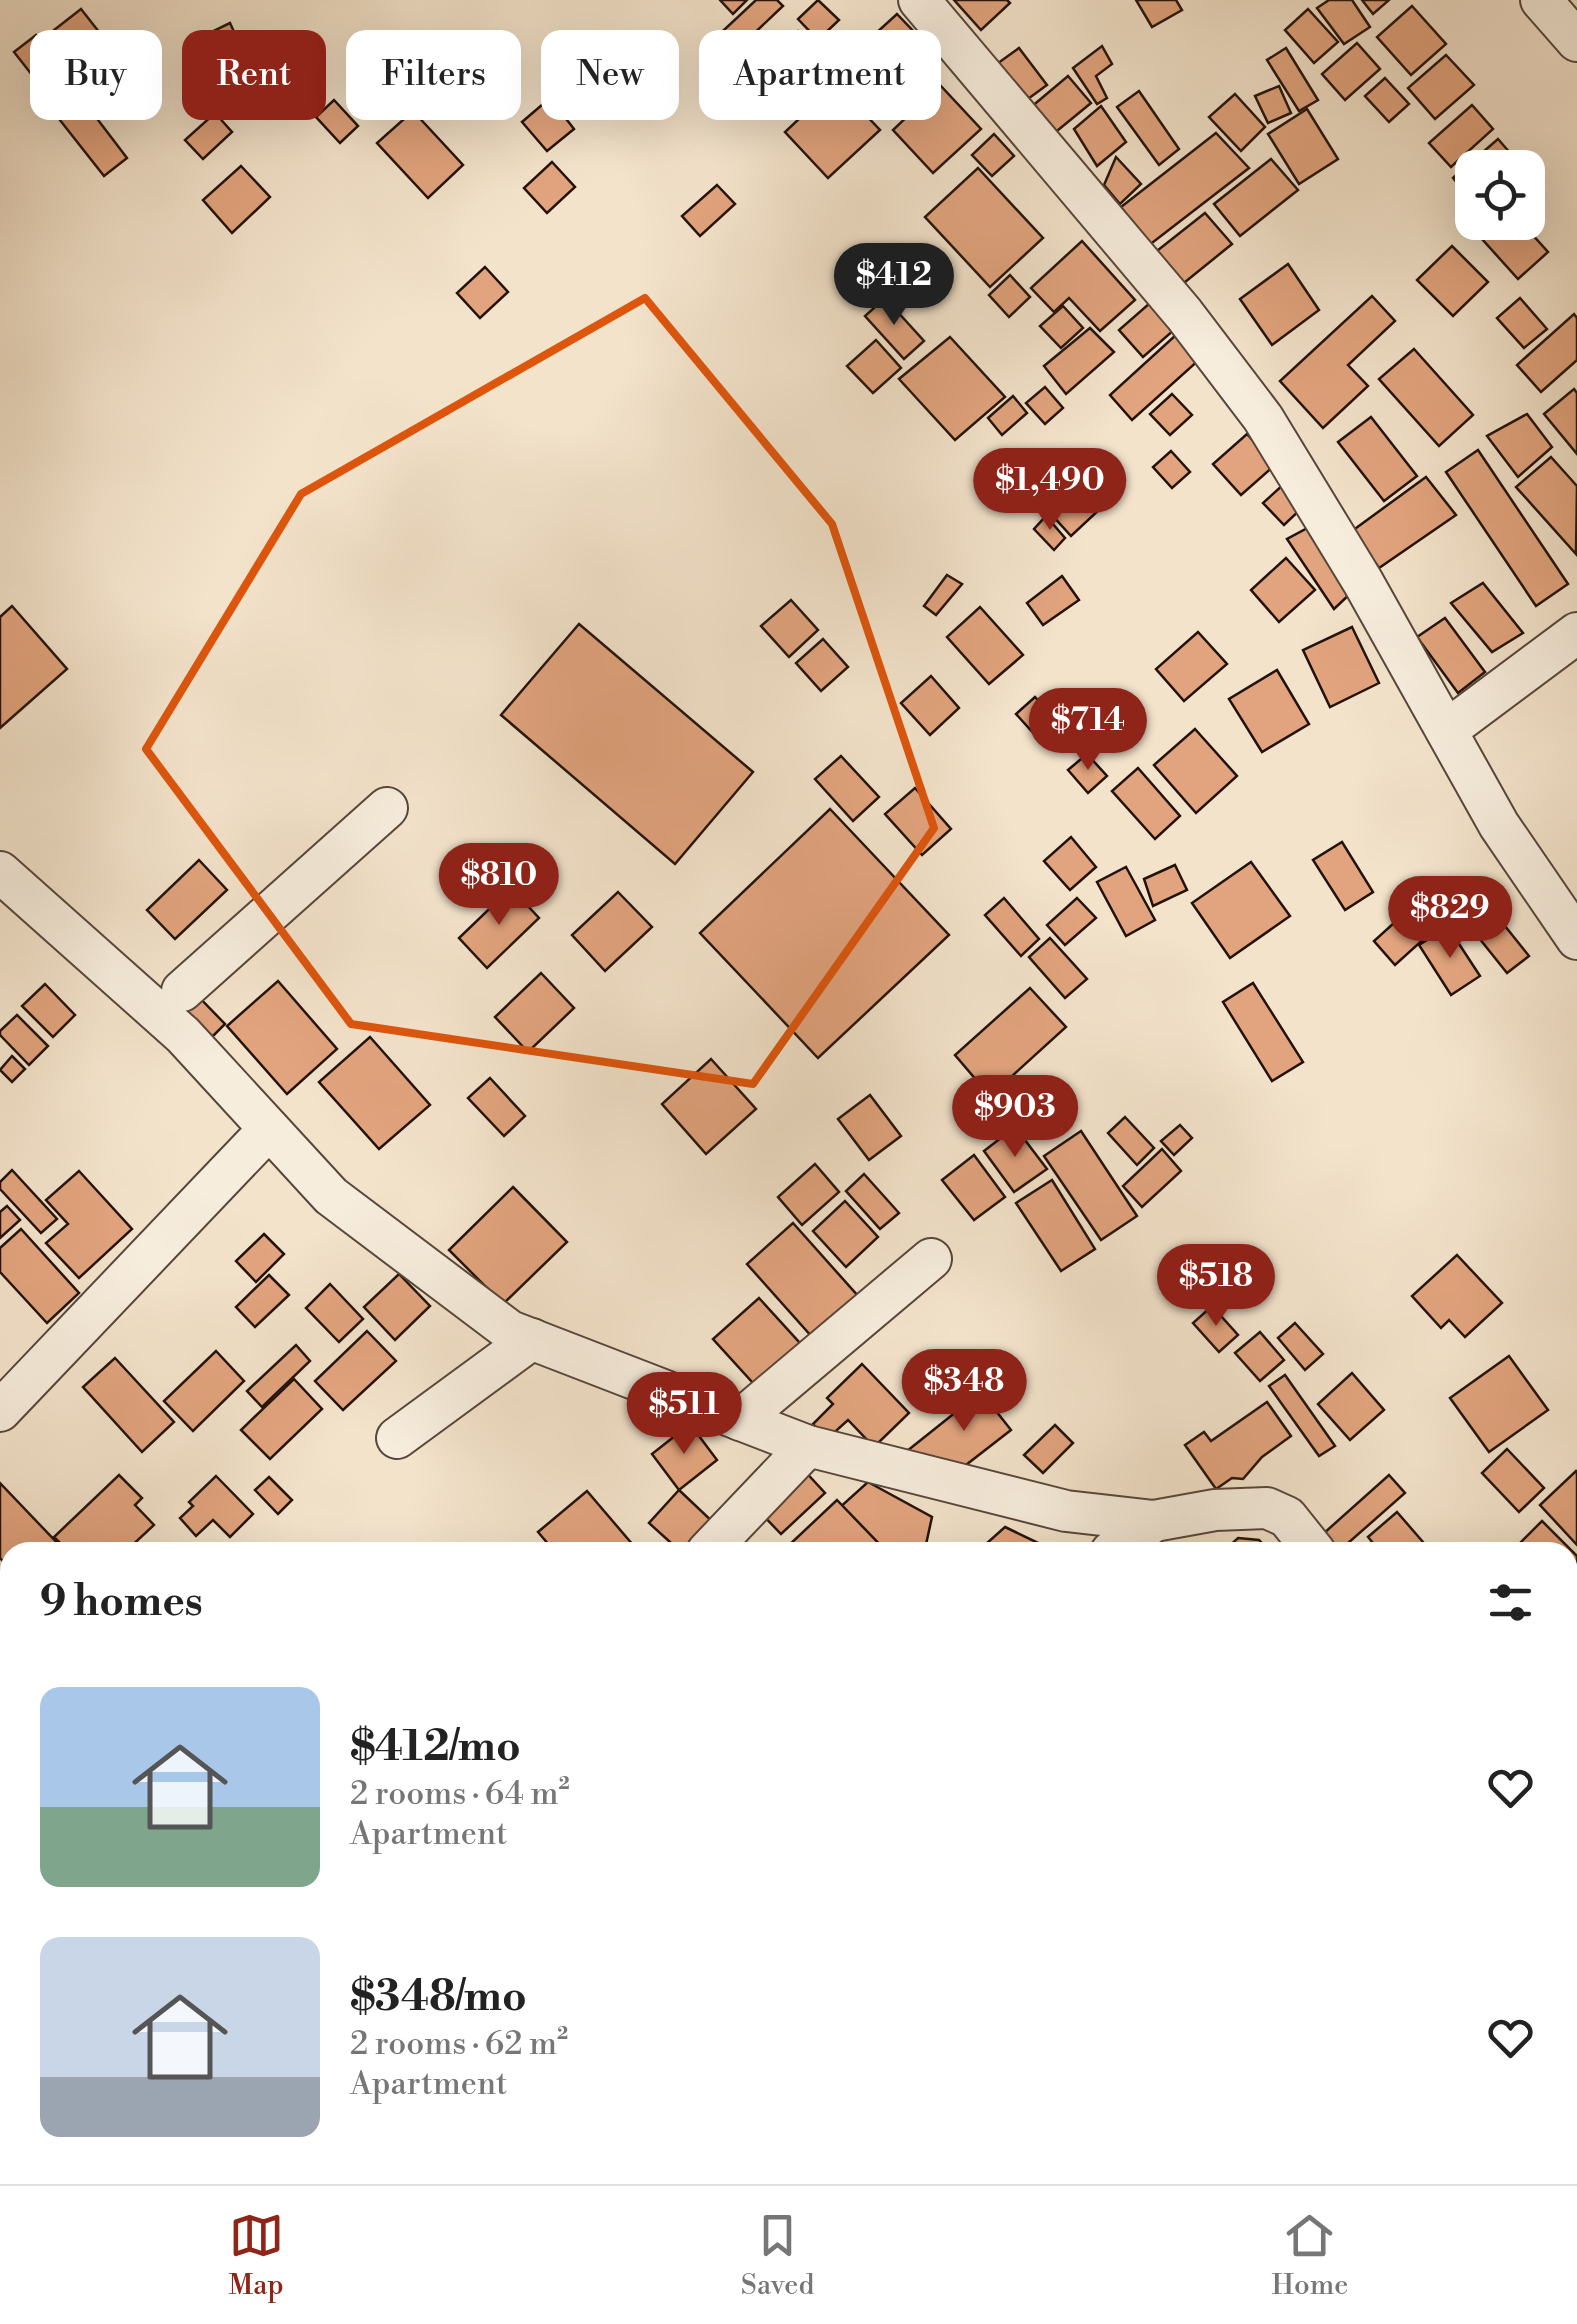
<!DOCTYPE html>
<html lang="en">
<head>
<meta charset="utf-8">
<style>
	body { margin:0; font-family:"Libre Bodoni",serif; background:#f6f6f6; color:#222; height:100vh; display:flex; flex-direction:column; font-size:38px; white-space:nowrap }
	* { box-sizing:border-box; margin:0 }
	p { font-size:32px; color:#767676 }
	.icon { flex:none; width:55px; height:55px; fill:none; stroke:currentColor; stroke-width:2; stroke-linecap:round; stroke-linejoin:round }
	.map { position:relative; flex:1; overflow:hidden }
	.side { position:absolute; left:0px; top:1542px; width:1578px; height:642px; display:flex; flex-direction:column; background:#fff; border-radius:30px 30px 0 0; box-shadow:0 10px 40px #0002 }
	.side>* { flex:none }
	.guide { position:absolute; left:30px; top:30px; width:1000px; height:90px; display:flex; gap:20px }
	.tools { position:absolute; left:1455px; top:150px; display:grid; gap:20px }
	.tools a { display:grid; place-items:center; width:90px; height:90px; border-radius:20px; background:#fff; box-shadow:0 10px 40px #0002; font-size:50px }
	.price { position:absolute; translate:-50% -85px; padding:0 22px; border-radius:35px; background:#8f2418; color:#fff; font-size:32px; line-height:65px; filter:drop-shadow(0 2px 5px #0008) }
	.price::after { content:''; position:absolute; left:50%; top:60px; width:30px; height:22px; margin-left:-15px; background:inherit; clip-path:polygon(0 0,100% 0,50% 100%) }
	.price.selected { background:#222; color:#fff }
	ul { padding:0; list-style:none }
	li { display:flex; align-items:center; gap:30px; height:250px; padding:0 40px }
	li span { display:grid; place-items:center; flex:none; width:280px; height:200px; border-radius:20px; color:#555 }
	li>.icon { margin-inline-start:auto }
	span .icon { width:120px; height:120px; fill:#fffc; stroke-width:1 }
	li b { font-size:42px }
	h2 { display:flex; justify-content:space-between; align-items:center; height:120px; padding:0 40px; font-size:42px }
	.pill { padding:0 35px; border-radius:20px; background:#fff; box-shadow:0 10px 40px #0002; font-size:35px; line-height:90px }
	.pill.selected { background:#8f2418; color:#fff }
	.menu { display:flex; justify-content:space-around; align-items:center; height:140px; border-top:2px solid #e0e0e0; background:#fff; font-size:28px; color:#767676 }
	.menu a { display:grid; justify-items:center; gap:5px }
	.menu .selected { color:#8f2418 }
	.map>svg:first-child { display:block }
	.building { fill:#e2a47e; stroke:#23120c; stroke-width:2.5 }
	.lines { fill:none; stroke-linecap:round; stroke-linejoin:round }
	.street-casing { stroke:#57463c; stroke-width:44 }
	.street { stroke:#f7eddd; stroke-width:40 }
	.marked { fill:none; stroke:#de550c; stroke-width:8; stroke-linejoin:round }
</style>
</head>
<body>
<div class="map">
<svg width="1577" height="2184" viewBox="0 0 1577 2184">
	<rect width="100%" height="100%" fill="#f3e3cb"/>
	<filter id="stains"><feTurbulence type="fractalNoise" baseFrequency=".002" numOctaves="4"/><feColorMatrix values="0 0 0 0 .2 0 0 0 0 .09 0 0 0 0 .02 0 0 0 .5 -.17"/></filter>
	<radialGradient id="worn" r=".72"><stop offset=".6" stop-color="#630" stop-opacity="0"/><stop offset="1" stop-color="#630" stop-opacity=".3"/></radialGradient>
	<g class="building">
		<path d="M720,0h27l-14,14z"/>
		<path d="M756,0h21l6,6 -57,54 -16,-17z"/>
		<path d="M818,0l21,20 -21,20 -20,-21z"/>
		<path d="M954,0h53l3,3 -29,27z"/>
		<path d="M1136,0h40l6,10 -30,17z"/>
		<path d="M1329,0h23l18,27 -26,17 -27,-36z"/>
		<path d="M1362,0h27l-16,14z"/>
		<path d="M1412,6l34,38 -35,31 -34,-38z"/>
		<path d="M81,9l51,65 -33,25 -50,-65z"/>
		<path d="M1308,9l30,33 -24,21 -29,-33z"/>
		<path d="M897,14l20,21 -22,20 -20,-21z"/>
		<path d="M230,23l21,46 -28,12 -18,-46z"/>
		<path d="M798,31l23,25 -26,23 -23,-24z"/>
		<path d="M36,35l32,42 -21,17 -33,-42z"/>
		<path d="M870,35l40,44 -34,32 -41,-44z"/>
		<path d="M1357,43l23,26 -35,31 -23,-26z"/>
		<path d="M1102,46l10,18 -16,12 11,22 -10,6 -24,-36z"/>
		<path d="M1019,48l28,37 -26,19 -27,-38z"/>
		<path d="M1286,48l32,52 -19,11 -32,-51z"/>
		<path d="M1446,55l28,30 -39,34 -27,-31z"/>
		<path d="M1068,76l23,27 -39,32 -22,-27z"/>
		<path d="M1385,78l24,26 -20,18 -24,-26z"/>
		<path d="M836,84l44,46 -52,48 -43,-46z"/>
		<path d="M940,85l41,44 -48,44 -40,-43z"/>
		<path d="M1279,86l12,27 -23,10 -13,-27z"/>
		<path d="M76,91l51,67 -23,18 -52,-66z"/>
		<path d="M1139,91l40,58 -20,16 -42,-58z"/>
		<path d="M1235,94l30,33 -24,24 -32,-34z"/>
		<path d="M550,98l24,31 -27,22 -25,-29z"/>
		<path d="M334,100l24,26 -18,17 -24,-26z"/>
		<path d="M1472,105l21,24 -42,38 -22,-24z"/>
		<path d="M1101,106l25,36 -29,24 -23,-37z"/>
		<path d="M1307,109l31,50 -39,25 -31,-50z"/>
		<path d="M413,111l50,54 -35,33 -51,-55z"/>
		<path d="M215,113l17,19 -29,27 -18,-19z"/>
		<path d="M1216,133l33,35 -101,78 -27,-39z"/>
		<path d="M994,134l20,22 -22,20 -20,-21z"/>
		<path d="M1498,139l20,23 -7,6h-39v33l-19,-23z"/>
		<path d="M1116,157l25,27 -21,20 -16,-19z"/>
		<path d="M1271,159l27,31 -58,46 -26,-32z"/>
		<path d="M552,162l23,25 -28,26 -23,-25z"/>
		<path d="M241,166l29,31 -38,36 -29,-33z"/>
		<path d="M978,168l65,70 -53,49 -65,-70z"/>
		<path d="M717,185l18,19 -35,32 -18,-20z"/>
		<path d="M1205,213l27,31 -58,47 -26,-33z"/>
		<path d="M1480,222h41l27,30 -30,27 -45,-50z"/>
		<path d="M1082,241l53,59 -35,31 -31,-33 -15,14 -23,-24z"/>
		<path d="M1452,246l36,36 -35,34 -36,-36z"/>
		<path d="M1288,264l31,46 -47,35 -32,-46z"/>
		<path d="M485,267l23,25 -28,26 -23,-25z"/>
		<path d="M1010,275l20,22 -21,20 -20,-22z"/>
		<path d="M1372,296l23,25 -47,44 20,21 -45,42 -43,-47z"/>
		<path d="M885,298l39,43 -20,18 -39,-43z"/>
		<path d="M1520,298l27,31 -23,19 -27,-30z"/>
		<path d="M1150,303l24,27 -31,27 -24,-27z"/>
		<path d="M1063,306l20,22 -22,20 -21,-22z"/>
		<path d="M1574,314l3,4v42l-36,32 -24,-27z"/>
		<path d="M1090,328l24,24 -48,42 -22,-28z"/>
		<path d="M1177,334l23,25 -68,61 -22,-25z"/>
		<path d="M950,337l55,60 -50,43 -56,-61z"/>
		<path d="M876,340l25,28 -28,25 -26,-27z"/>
		<path d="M1414,349l59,66 -34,31 -60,-67z"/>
		<path d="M1045,387l18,21 -18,16 -19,-21z"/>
		<path d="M1574,389l3,4v61l-33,-40z"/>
		<path d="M1172,394l20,21 -22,20 -20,-21z"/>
		<path d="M1013,396l14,17 -25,22 -14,-17z"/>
		<path d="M1527,414l25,33 -34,30 -31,-41z"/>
		<path d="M1371,417l46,59 -33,25 -46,-59z"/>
		<path d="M1247,434l28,31 -34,30 -28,-31z"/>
		<path d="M1478,450l90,134 -32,22 -90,-134z"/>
		<path d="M1171,451l19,21 -18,16 -19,-21z"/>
		<path d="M1551,457l26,29 -1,68 -60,-67z"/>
		<path d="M1426,477l30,38 -77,53 -27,-37z"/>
		<path d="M1285,483l20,22 -21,20 -21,-22z"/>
		<path d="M1081,487l20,21 -30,28 -19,-21z"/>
		<path d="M1046,516l19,22 -11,12 -20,-21z"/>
		<path d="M1315,524l37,68 -18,17 -47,-70z"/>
		<path d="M1286,558l29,32 -36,32 -28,-32z"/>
		<path d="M947,575l15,9 -26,31 -12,-9z"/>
		<path d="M1062,576l17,24 -36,25 -16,-22z"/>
		<path d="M1483,583l40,50 -31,19 -41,-49z"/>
		<path d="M791,600l27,30 -29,27 -28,-31z"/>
		<path d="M12,606l55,63 -67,59v-111z"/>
		<path d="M980,607l43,48 -34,29 -42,-47z"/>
		<path d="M1445,618l40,54 -27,21 -41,-56z"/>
		<path d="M579,624l174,148 -78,92 -174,-149z"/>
		<path d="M1352,627l27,56 -49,24 -27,-57z"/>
		<path d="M1198,632l29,32 -43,37 -28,-32z"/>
		<path d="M823,639l25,28 -27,24 -25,-28z"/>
		<path d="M1277,670l32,54 -47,28 -33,-53z"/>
		<path d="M931,676l28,32 -29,27 -29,-32z"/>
		<path d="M1035,697l20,22 -19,17 -20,-22z"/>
		<path d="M1195,729l42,47 -41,37 -42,-48z"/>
		<path d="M1087,754l20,22 -19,17 -20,-23z"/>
		<path d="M841,756l38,41 -26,24 -38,-42z"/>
		<path d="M1138,768l42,48 -25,23 -43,-48z"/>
		<path d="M915,788l36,41 -29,26 -37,-41z"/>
		<path d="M830,809l119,126 -131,123 -118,-125z"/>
		<path d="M1071,837l25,30 -26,23 -26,-29z"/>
		<path d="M1342,842l31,50 -28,18 -32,-50z"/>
		<path d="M199,860l28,30 -52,49 -28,-29z"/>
		<path d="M1251,862l39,54 -60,42 -38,-55z"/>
		<path d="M1175,865l12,25 -34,16 -9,-27z"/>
		<path d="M1126,867l29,53 -29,16 -29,-54z"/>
		<path d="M511,888l28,30 -52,50 -28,-30z"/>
		<path d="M618,892l34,35 -47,44 -33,-36z"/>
		<path d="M1004,898l35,41 -18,17 -36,-41z"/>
		<path d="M1077,898l19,20 -31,27 -18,-20z"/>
		<path d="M1416,903l21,24 -42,38 -21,-24z"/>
		<path d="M1497,916l32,40 -22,17 -32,-40z"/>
		<path d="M1448,927l32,49 -29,19 -32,-50z"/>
		<path d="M1050,938l37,41 -22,19 -36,-41z"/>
		<path d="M541,973l33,35 -46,44 -33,-35z"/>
		<path d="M278,981l59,68 -50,45 -60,-68z"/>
		<path d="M1253,983l50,79 -31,19 -49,-79z"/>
		<path d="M45,984l30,31 -22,22 -31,-31z"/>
		<path d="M1030,988l36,39 -76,69 -35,-41z"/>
		<path d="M194,992l31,32 -18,18 -32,-31z"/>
		<path d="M17,1015l31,31 -19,19 -29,-30v-4z"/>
		<path d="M370,1037l60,68 -51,44 -60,-67z"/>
		<path d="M12,1056l13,13 -13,13 -12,-12z"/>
		<path d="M711,1059l45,50 -50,45 -44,-50z"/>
		<path d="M490,1078l35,38 -21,20 -36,-38z"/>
		<path d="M1013,1084l24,26 -13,12 -23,-26z"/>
		<path d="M870,1095l31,41 -32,24 -31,-41z"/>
		<path d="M1125,1117l29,31 -17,17 -29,-32z"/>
		<path d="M1180,1125l12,13 -18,17 -13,-14z"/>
		<path d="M1015,1127l32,42 -33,23 -30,-41z"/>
		<path d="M1081,1131l56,85 -36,24 -57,-84z"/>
		<path d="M1162,1149l19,22 -39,36 -19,-21z"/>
		<path d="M974,1155l31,42 -31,23 -32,-40z"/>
		<path d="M815,1164l24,28 -37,33 -24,-28z"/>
		<path d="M12,1170l45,49 -16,14 -41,-44v-7z"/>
		<path d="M79,1171l53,58 -53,49 -33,-35 22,-19 -22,-24z"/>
		<path d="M864,1174l35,39 -19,16 -34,-38z"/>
		<path d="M1052,1180l43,69 -34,22 -45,-68z"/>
		<path d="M513,1187l54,55 -64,62 -54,-54z"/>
		<path d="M845,1201l33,36 -32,30 -33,-36z"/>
		<path d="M7,1206l13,14 -20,18v-26z"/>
		<path d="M793,1223l74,83 -46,41 -74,-83z"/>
		<path d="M21,1229l58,64 -32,30 -47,-51v-24z"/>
		<path d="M264,1234l20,20 -28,28 -20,-21z"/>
		<path d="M1457,1255l45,48 -37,34 -16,-17 -8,8 -29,-32z"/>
		<path d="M399,1274l31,32 -35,34 -31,-33z"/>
		<path d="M269,1275l20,20 -34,32 -19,-20z"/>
		<path d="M330,1284l33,35 -24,23 -33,-34z"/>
		<path d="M759,1298l50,55 -46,41 -50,-55z"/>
		<path d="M1212,1306l26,29 -19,17 -26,-29z"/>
		<path d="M1295,1323l28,31 -18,16 -27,-32z"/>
		<path d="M367,1331l29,30 -53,49 -28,-29z"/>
		<path d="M1260,1332l24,28 -24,21 -25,-28z"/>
		<path d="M296,1345l14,16 -48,46 -15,-16z"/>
		<path d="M216,1351l28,30 -51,50 -29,-30z"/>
		<path d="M1509,1356l39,54 -59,42 -39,-54z"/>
		<path d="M115,1358l59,64 -32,30 -59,-65z"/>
		<path d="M862,1364l47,49 -35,34 -26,-27 -21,19 -14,-15 20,-20 -6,-6z"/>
		<path d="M1352,1373l32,37 -34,30 -32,-36z"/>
		<path d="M1285,1375l50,71 -16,10 -50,-70z"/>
		<path d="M294,1379l28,30 -52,50 -29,-29z"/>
		<path d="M981,1392l30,38 -49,38 -55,-17z"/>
		<path d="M1267,1402l24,34 -29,21 -19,22 -11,-1 -16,11 -31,-44 19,-13 7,9z"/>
		<path d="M690,1424l27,36 -38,30 -27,-36z"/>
		<path d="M1055,1425l18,18 -30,30 -19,-18z"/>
		<path d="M1507,1449l37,39 -25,24 -37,-39z"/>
		<path d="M801,1467l24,26 -44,41 -25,-26z"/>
		<path d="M1576,1471l1,1v73l-37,-40z"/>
		<path d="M119,1475l23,23 -7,7 19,20 -29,27h-56l-15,-15z"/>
		<path d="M1389,1475l16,18 -66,58 -16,-17z"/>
		<path d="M216,1476l37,38 -23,23 -17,-17 -17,16 -16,-18 13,-12 -4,-4z"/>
		<path d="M269,1477l23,23 -14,14 -23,-24z"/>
		<path d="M868,1482l64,35 -7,32 -3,3h-65l-29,-34z"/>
		<path d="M0,1483l62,65 -5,4h-47v17l-10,-11z"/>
		<path d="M679,1490l36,34 -27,28h-7l-32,-29z"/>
		<path d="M587,1491l52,61h-84l-17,-20z"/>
		<path d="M837,1500l50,52h-96l-5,-4z"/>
		<path d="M1397,1512l26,30 -12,10h-49l11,-9 -5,-6z"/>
		<path d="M1542,1521l35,35v49l-9,-9v-44h-45l-6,-6z"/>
		<path d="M1005,1527l52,25h-80z"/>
		<path d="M1238,1538l21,2 11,12h-39l-4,-4z"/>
		<path d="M1568,1613l9,10v12l-9,9z"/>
		<path d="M10,1754v54l-10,-12v-34z"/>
		<path d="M1568,1779l9,10 -2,75 -7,-8z"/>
		<path d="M1577,1868v51l-9,6v-51z"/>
		<path d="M0,1893l10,12v22l-10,8z"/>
		<path d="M2,2027l8,11v65l-10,7z"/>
		<path d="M1575,2068l2,53 -9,8v-55z"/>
		<path d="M1212,2175h42l-21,9h-17z"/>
	</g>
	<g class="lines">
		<g class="street-casing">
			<g id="street">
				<path d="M919,0l265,314 79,104 100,164 136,243 78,114"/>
				<path d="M1541,0l36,41"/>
				<path d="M1447,730l130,-97"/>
				<path d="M0,872l183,163 148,161 179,135 298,115 258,65 88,10 61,-11 52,-2 20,9 28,35"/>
				<path d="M182,991l205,-183"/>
				<path d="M0,1411l269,-282"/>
				<path d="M740,1420l191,-161"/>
				<path d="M397,1438l135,-99"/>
				<path d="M707,1552l101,-106"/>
				<path d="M1111,1552l43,-31"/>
				<path d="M1568,1668l9,-12"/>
				<path d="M1568,1744l9,10"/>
				<path d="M264,2184l12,-9"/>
			</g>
		</g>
		<use href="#street" class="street"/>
	</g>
	<path class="marked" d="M645,298l187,226 102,304 -181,256 -402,-60 -205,-275 155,-255z"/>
	<rect width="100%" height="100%" filter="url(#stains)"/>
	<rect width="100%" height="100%" fill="url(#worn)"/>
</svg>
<div class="tools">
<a><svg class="icon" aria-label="locate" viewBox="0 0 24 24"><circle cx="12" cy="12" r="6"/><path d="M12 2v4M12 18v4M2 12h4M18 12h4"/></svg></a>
</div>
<b class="price selected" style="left:894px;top:328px">$412</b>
<b class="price" style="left:1050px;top:533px">$1,490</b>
<b class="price" style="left:1088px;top:773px">$714</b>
<b class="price" style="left:499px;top:928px">$810</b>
<b class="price" style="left:1450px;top:961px">$829</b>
<b class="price" style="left:1015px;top:1160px">$903</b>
<b class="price" style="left:1216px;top:1329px">$518</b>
<b class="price" style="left:964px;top:1434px">$348</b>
<b class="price" style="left:684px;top:1457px">$511</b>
<div class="guide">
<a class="pill">Buy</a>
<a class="pill selected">Rent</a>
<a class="pill">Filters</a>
<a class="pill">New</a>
<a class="pill">Apartment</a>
</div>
<section class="side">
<h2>9 homes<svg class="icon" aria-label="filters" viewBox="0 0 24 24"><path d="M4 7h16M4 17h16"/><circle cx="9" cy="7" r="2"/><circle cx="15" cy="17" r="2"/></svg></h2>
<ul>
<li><span style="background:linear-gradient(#a9c7e8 60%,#7fa58c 0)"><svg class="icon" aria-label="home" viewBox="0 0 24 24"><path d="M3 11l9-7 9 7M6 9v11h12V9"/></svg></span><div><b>$412/mo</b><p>2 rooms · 64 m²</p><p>Apartment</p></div><svg class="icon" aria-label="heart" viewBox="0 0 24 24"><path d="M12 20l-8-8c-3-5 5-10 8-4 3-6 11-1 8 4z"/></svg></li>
<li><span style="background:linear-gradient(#c9d6e8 70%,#9aa5b1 0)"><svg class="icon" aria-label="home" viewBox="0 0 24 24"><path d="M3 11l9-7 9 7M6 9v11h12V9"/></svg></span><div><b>$348/mo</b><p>2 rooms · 62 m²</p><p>Apartment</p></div><svg class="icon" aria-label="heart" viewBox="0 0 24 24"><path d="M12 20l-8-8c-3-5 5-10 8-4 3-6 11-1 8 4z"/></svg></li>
</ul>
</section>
</div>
<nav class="menu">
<a class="selected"><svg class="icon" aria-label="map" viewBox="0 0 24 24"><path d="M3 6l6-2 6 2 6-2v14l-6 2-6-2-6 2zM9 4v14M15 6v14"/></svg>Map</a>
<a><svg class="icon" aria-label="saved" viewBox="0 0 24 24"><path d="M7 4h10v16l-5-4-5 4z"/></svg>Saved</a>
<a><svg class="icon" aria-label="home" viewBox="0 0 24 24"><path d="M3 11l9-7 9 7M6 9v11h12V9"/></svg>Home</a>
</nav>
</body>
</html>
